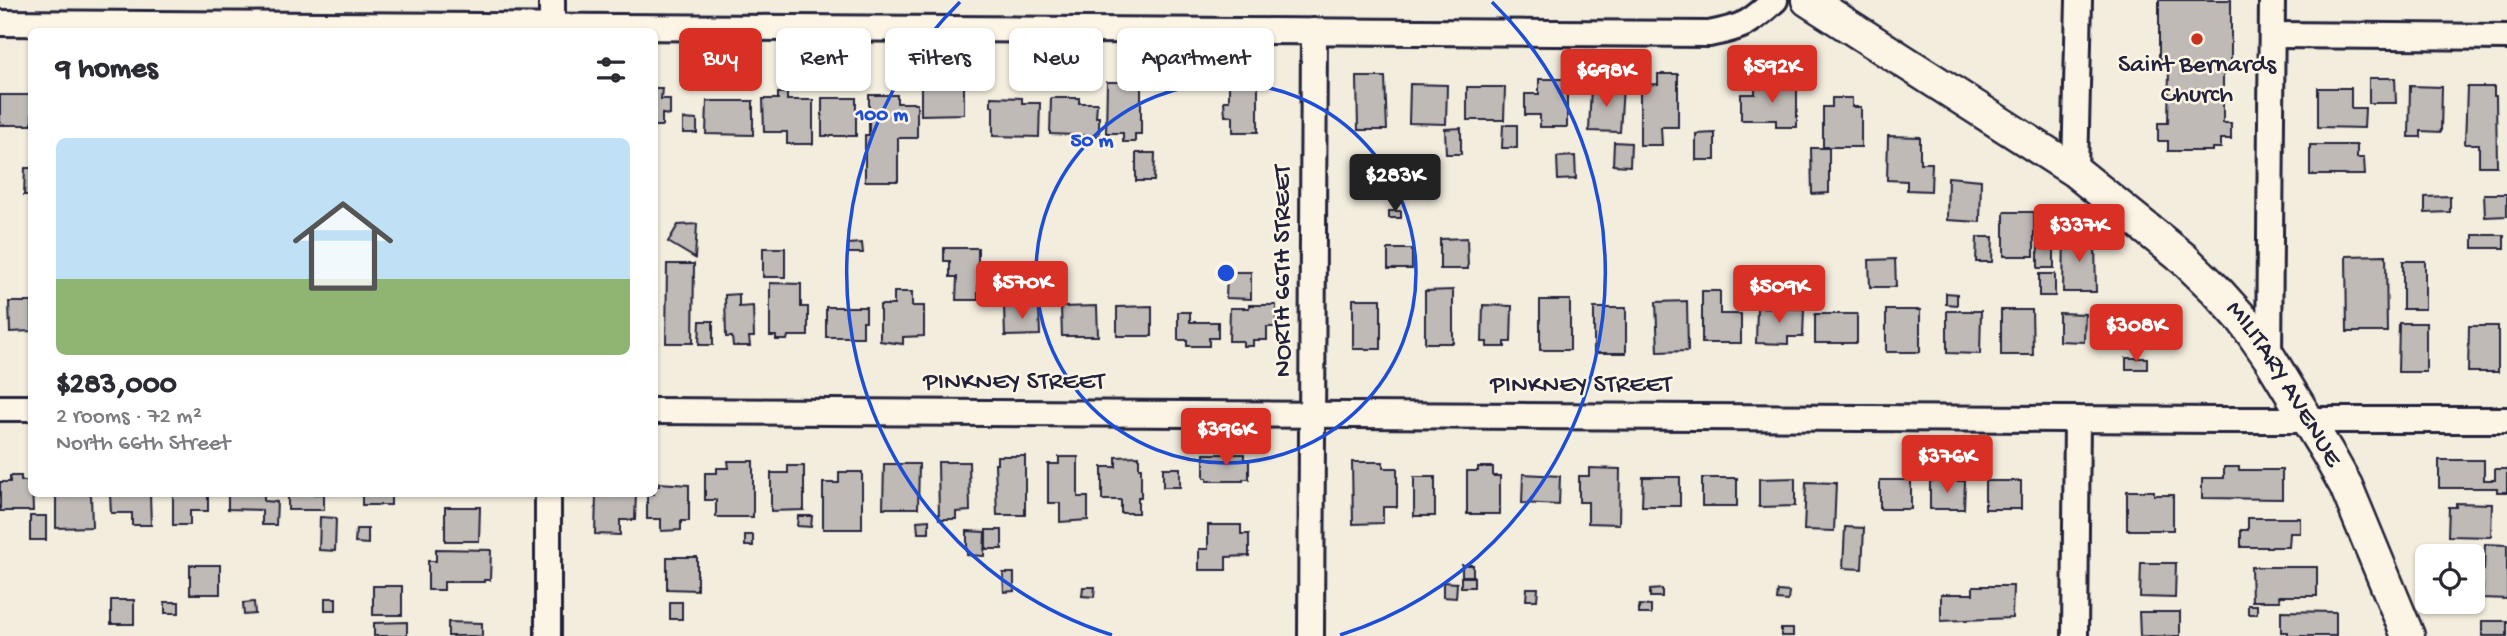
<!DOCTYPE html>
<html lang="en">
<head>
<meta charset="utf-8">
<style>
	body { margin:0; font-family:"Gochi Hand",sans-serif; background:#f7f7f7; color:#2b2b33; height:100vh; display:flex; flex-direction:column; font-size:26px; white-space:nowrap }
	* { box-sizing:border-box; margin:0 }
	p { font-size:23px; color:#7c7c81 }
	.icon { flex:none; width:38px; height:38px; fill:none; stroke:currentColor; stroke-width:2; stroke-linecap:round; stroke-linejoin:round }
	.map { position:relative; flex:1; overflow:hidden }
	.drawer { position:absolute; left:28px; top:28px; width:630px; height:469px; display:flex; flex-direction:column; background:#fff; border-radius:10px; box-shadow:0 2px 5px #0004 }
	.drawer>* { flex:none }
	.top-card { position:absolute; left:679px; top:28px; width:665px; height:63px; display:flex; gap:14px }
	.controls { position:absolute; left:2415px; top:544px; display:grid; gap:14px }
	.controls a { display:grid; place-items:center; width:70px; height:70px; border-radius:10px; background:#fff; box-shadow:0 2px 5px #0004; font-size:35px }
	.price { position:absolute; translate:-50% -60px; padding:0 16px; border-radius:7px; background:#d93025; color:#fff; font-size:23px; line-height:46px; filter:drop-shadow(0 2px 4px #0008) }
	.price::after { content:''; position:absolute; left:50%; top:42px; width:21px; height:16px; margin-left:-10px; background:inherit; clip-path:polygon(0 0,100% 0,50% 100%) }
	.price.current { background:#222; color:#fff }
	ul { padding:0; list-style:none }
	li { display:grid; align-content:center; gap:14px; height:371px; padding:0 28px }
	li+li { border-top:2px solid #e1e1e2 }
	li span { display:grid; place-items:center; height:217px; border-radius:10px; color:#555 }
	li>.icon { margin-inline-start:auto }
	span .icon { width:126px; height:126px; fill:#fffc; stroke-width:1 }
	li b { font-size:30px }
	h2 { display:flex; justify-content:space-between; align-items:center; height:84px; padding:0 28px; font-size:30px }
	.pill { padding:0 24px; border-radius:10px; background:#fff; box-shadow:0 2px 5px #0004; font-size:24px; line-height:63px }
	.pill.current { background:#d93025; color:#fff }
	.map>svg:first-child { display:block }
	.building { fill:#bfbab6; stroke:#22223b; stroke-width:2 }
	.lines { fill:none; stroke-linecap:round; stroke-linejoin:round }
	.minor-casing { stroke:#22223b; stroke-width:30 }
	.major-casing { stroke:#22223b; stroke-width:37 }
	.minor { stroke:#fcf5e5; stroke-width:24 }
	.major { stroke:#fcf5e5; stroke-width:32 }
	.ring { fill:none; stroke:#1d4ed8; stroke-width:3.5 }
	.poi-dot { fill:#c8321e; stroke:#fcf5e5; stroke-width:2.5 }
	.labels { text-anchor:middle; dominant-baseline:central; stroke-width:5; stroke-linejoin:round; paint-order:stroke }
	.poi-label { font-size:26px; fill:#22223b; stroke:#fcf5e5 }
	.street-label { font-size:26px; fill:#22223b; stroke:#fcf5e5 }
	.centre { fill:#1d4ed8; stroke:#fcf5e5; stroke-width:3.5 }
	.ring-label { font-size:21px; text-anchor:middle; font-weight:bold; fill:#1d4ed8; stroke:#fcf5e5; stroke-width:5; stroke-linejoin:round; paint-order:stroke }
</style>
</head>
<body>
<div class="map">
<svg width="2507" height="636" viewBox="0 0 2507 636">
	<rect width="100%" height="100%" fill="#f3edde"/>
	<filter id="ink" filterUnits="userSpaceOnUse"><feTurbulence type="fractalNoise" baseFrequency=".0143" numOctaves="2"/><feDisplacementMap in="SourceGraphic" scale="14" xChannelSelector="R" yChannelSelector="G"/><feConvolveMatrix kernelMatrix="1 2 1 2 8 2 1 2 1" color-interpolation-filters="sRGB"/></filter>
	<g filter="url(#ink)">
		<g class="building">
			<path d="M2159,0h72v69h-8v54h8v16h-10v9h-9v3h-44v-10h-10v-18h10l1,-55h-8v-10h-2z"/>
			<path d="M934,72h30v42l-43,1v-38h13z"/>
			<path d="M1658,74h20v53h-17l1,18h-22v-60l18,-1z"/>
			<path d="M1357,77h28l2,53h-29z"/>
			<path d="M2369,78h26l1,25h-27z"/>
			<path d="M1539,79h25v7h3v41h-27v-12h-15v-21h14z"/>
			<path d="M1107,82h19v5h15v47h-6v8h-12v-9h-17z"/>
			<path d="M1258,82v50h-25v-16h-8l-1,-15h5v-18z"/>
			<path d="M1410,84l37,1 -1,39 -37,-1z"/>
			<path d="M1755,85h42v42h-21v-7h-35v-26h14z"/>
			<path d="M1591,86l32,1 -3,45 -31,-1z"/>
			<path d="M2410,86l32,1 -1,45 -20,-1v6h-12z"/>
			<path d="M1467,87h38l-1,33h-37z"/>
			<path d="M2467,87h27v9h2l1,70h-18v-22h-14z"/>
			<path d="M654,88h8l-1,11h9v16l-8,-1v12h-8z"/>
			<path d="M2318,88h33v20h14l-1,20 -46,-1z"/>
			<path d="M778,93h9v7h26v44h-26v-12h-23l-1,-33h15z"/>
			<rect x="0" y="95" width="32" height="30"/>
			<path d="M869,95h28v8h20v35h-19v43h-33v-46h4z"/>
			<path d="M991,97l31,1v5h18l-1,34 -46,-1v-30h-2z"/>
			<rect x="822" y="98" width="34" height="38"/>
			<path d="M1051,98h28v5h18l-1,14h3v19l-49,-2z"/>
			<path d="M1832,98h20v9h9v40h-38v-40h9z"/>
			<path d="M707,101h46v34l-47,-1z"/>
			<path d="M683,119l14,1v13h-14z"/>
			<path d="M1503,125h14v23h-15z"/>
			<path d="M1461,128v26h-15l-1,-25z"/>
			<path d="M1715,133v27h-19v-26z"/>
			<path d="M1888,136l32,1v26h12l-1,28 -24,-1v-9l-20,-1z"/>
			<path d="M1614,142l17,1 -1,23 -17,-1z"/>
			<path d="M2310,145h47v13h7l1,17h-55z"/>
			<path d="M1811,148h18v45l-17,1z"/>
			<path d="M1136,153h19l-1,28h-18z"/>
			<path d="M1575,156l1,23 -18,1 -1,-23z"/>
			<path d="M25,168h7v27h-8z"/>
			<path d="M1948,177l33,3 -1,42 -33,-2z"/>
			<path d="M2484,194h23v22l-22,1z"/>
			<path d="M2450,196v16l-25,1v-16z"/>
			<rect x="1389" y="211" width="12" height="7"/>
			<rect x="2004" y="212" width="30" height="44"/>
			<path d="M697,224l-2,34 -27,-16 10,-17z"/>
			<path d="M2086,232v11h9l1,49h-33l1,-59z"/>
			<rect x="2473" y="235" width="31" height="13"/>
			<path d="M1977,237h16l-1,25h-16z"/>
			<path d="M1467,238l1,31h-28v-30z"/>
			<path d="M862,243l1,10h-15v-9z"/>
			<rect x="2038" y="246" width="16" height="22"/>
			<rect x="763" y="248" width="22" height="29"/>
			<path d="M944,248h34v52h-22l1,-23h-7v-16h-6z"/>
			<rect x="1388" y="249" width="24" height="20"/>
			<path d="M2386,255l1,77h-40l-1,-76z"/>
			<path d="M1895,259l1,28h-26l-1,-27z"/>
			<rect x="2403" y="261" width="22" height="48"/>
			<path d="M667,264h27l-1,79h-27z"/>
			<path d="M1227,272h24v27l-25,-1z"/>
			<rect x="2039" y="274" width="16" height="22"/>
			<path d="M1758,279l12,1v9h-12z"/>
			<path d="M770,283l31,1v23h7v29h-20l-1,4h-11v-4h-6z"/>
			<path d="M1453,290v53h-28v-52z"/>
			<path d="M1702,291h18v23h21v29h-39z"/>
			<path d="M894,292h18v14h12v30l-21,1v7l-23,-3v-36h14z"/>
			<path d="M1946,293l11,1v11l-11,-1z"/>
			<path d="M739,294v13l14,-1 1,31h-5l1,9h-17l-1,-9h-6l-1,-42z"/>
			<rect x="1353" y="299" width="28" height="50"/>
			<rect x="1540" y="300" width="30" height="50"/>
			<path d="M1687,301l1,50 -30,1 -2,-50z"/>
			<path d="M9,302h23v29l-22,1z"/>
			<path d="M1249,305h27v22h-9v13h-14v6h-10v-5h-14l1,-33h19z"/>
			<path d="M1483,305l29,1 -1,36h-6v5h-18v-5h-5z"/>
			<path d="M1039,306l1,29 -35,1 -1,-29z"/>
			<path d="M1097,306l1,30h-36l-1,-29z"/>
			<path d="M1152,306v30h-35v-29z"/>
			<path d="M826,307h40v14h-3v16h-37z"/>
			<path d="M1757,307l47,2 -1,28h-15v7l-32,-1z"/>
			<rect x="1594" y="308" width="32" height="45"/>
			<rect x="1886" y="310" width="34" height="42"/>
			<path d="M2001,310h31l1,45h-32z"/>
			<path d="M1947,311h34l-1,43 -33,-1z"/>
			<path d="M1178,312h12v10h28v16h-9v8h-22v-6h-9z"/>
			<path d="M2059,313l26,1 -1,28 -25,-1z"/>
			<rect x="1815" y="314" width="42" height="29"/>
			<path d="M2143,320v11h-15v-10z"/>
			<path d="M700,321h13v24h-14z"/>
			<path d="M2399,323h27v49h-28z"/>
			<path d="M2469,326h29v46h-30z"/>
			<rect x="2126" y="358" width="21" height="11"/>
			<path d="M1204,454h40v6h5v19h-6v2h-36v-3h-3z"/>
			<path d="M997,456h28v59h-28l-2,-51h2z"/>
			<path d="M1139,456v12h2v29h-3v16h-17v-13h-19v-33h14v-10z"/>
			<path d="M1059,457h19v40h10v23l-28,2v-19h-12v-39h11z"/>
			<path d="M2439,460h45v20h11v-11h12v23h-10v-4h-58z"/>
			<path d="M728,461h25v56h-37v-17h-11v-27h12v-5h12z"/>
			<path d="M938,462h31l1,49 -14,1v7h-17z"/>
			<path d="M1352,462h31v6h14v39h-14v16l-30,1z"/>
			<path d="M884,464h35l-1,44h-35z"/>
			<path d="M788,466h16v44l-33,1v-38h17z"/>
			<path d="M1478,467h15v9h7v38h-33v-43h11z"/>
			<path d="M2224,467h15v3h43v29l-80,-1v-20h22z"/>
			<rect x="1163" y="468" width="17" height="19"/>
			<path d="M1589,468l31,1 -1,55 -31,-1v-21h-9v-26h10z"/>
			<path d="M839,472h23v57h-39v-46h16z"/>
			<path d="M1523,474l37,2 -1,29 -37,-2z"/>
			<path d="M10,476h11v5h11l1,30h-33v-29h10z"/>
			<rect x="1414" y="477" width="21" height="39"/>
			<path d="M1643,477h37v29h-38z"/>
			<rect x="1702" y="478" width="35" height="28"/>
			<path d="M1795,478v28l-36,1v-28z"/>
			<rect x="1880" y="480" width="31" height="29"/>
			<path d="M1930,481h35l-1,28h-34z"/>
			<rect x="1985" y="481" width="36" height="28"/>
			<path d="M1806,482l30,1 -2,48 -30,-1z"/>
			<path d="M659,483l30,2v36h-8v9l-20,1v-12h-14v-25h7v-8h5z"/>
			<path d="M2127,491h27v4h19v35h-46z"/>
			<path d="M56,494h35l1,33 -36,1z"/>
			<path d="M110,494h40l1,31h-19v-12h-21z"/>
			<path d="M173,494h35v17h-18v14h-17z"/>
			<path d="M228,494h36v7l13,1 -1,23h-14v-15l-34,-1z"/>
			<rect x="288" y="494" width="36" height="16"/>
			<rect x="362" y="494" width="29" height="11"/>
			<path d="M596,494h40l-1,26h-15v15l-25,-1z"/>
			<path d="M2456,503l36,1 -1,33 -43,-1 1,-29h7z"/>
			<path d="M445,507h35l-1,34h-34z"/>
			<rect x="30" y="516" width="16" height="24"/>
			<path d="M798,516h14l-1,11 -14,-1z"/>
			<path d="M320,517l16,1 -1,33 -16,-1z"/>
			<path d="M2248,518h52v15h-10l-1,14h-48v-17h7z"/>
			<path d="M929,520v13h-11l-1,-12z"/>
			<path d="M1208,525h33v9h8v22l-23,1v13h-27v-21h9z"/>
			<path d="M1845,527l19,1 -2,41 -19,-1z"/>
			<path d="M356,529h12v15l-13,-1z"/>
			<rect x="986" y="530" width="16" height="19"/>
			<path d="M967,531l18,1 -1,24 -17,-1z"/>
			<rect x="745" y="535" width="8" height="11"/>
			<path d="M2485,544l22,1v54l-25,-1 1,-13h-4v-15h5z"/>
			<path d="M436,549l55,1 -1,30h-6v2h-40v8h-16v-29h8z"/>
			<path d="M667,557h30v33l-30,-1z"/>
			<path d="M2141,563h35l-1,35 -35,-1z"/>
			<rect x="190" y="565" width="30" height="29"/>
			<rect x="1462" y="565" width="11" height="11"/>
			<path d="M2251,567h66v29h-38l1,5h-28z"/>
			<path d="M1003,573h11v18l-10,1z"/>
			<rect x="1461" y="577" width="13" height="10"/>
			<path d="M1443,582l14,1 -1,15 -13,-1z"/>
			<rect x="373" y="586" width="29" height="29"/>
			<path d="M1973,586h40l-1,32 -71,3v-27h32z"/>
			<path d="M1083,587h12l-1,10 -12,-1z"/>
			<path d="M1527,588h11l-1,12h-11z"/>
			<path d="M1662,589v8h-12v-7z"/>
			<path d="M1778,591l11,1 -1,9 -11,-1z"/>
			<rect x="325" y="598" width="11" height="12"/>
			<rect x="111" y="600" width="23" height="24"/>
			<rect x="165" y="602" width="14" height="11"/>
			<path d="M254,602l1,12 -11,1 -1,-12z"/>
			<rect x="670" y="602" width="12" height="17"/>
			<path d="M1639,605l12,1v8h-12z"/>
			<rect x="2248" y="605" width="9" height="9"/>
			<path d="M2281,611l55,1v24h-48v-4h-7z"/>
			<path d="M2139,612h41v24h-40z"/>
			<rect x="2482" y="621" width="25" height="15"/>
			<path d="M407,622v14h-33v-13z"/>
			<path d="M448,622l34,1v13h-34z"/>
			<rect x="1781" y="629" width="12" height="7"/>
		</g>
		<g class="lines">
			<g class="minor-casing">
				<g id="minor">
					<path d="M0,23l1709,11c35,-7 40,-10 66,-34"/>
					<path d="M552,32v-32"/>
					<path d="M2272,35l235,2"/>
					<path d="M2075,171l4,-171"/>
					<path d="M2269,357l3,-357"/>
					<path d="M0,408h32"/>
					<path d="M654,411l1566,9h287"/>
					<path d="M548,636v-142"/>
					<path d="M1311,636l3,-605"/>
					<path d="M2075,636l2,-217"/>
				</g>
			</g>
			<g class="major-casing">
				<g id="major">
					<path id="s1" d="M1808,0l267,171 109,88 33,32 27,30 25,36 58,95 19,34 62,150"/>
				</g>
			</g>
			<use href="#minor" class="minor"/>
			<use href="#major" class="major"/>
		</g>
	</g>
	<g class="ring">
		<circle cx="1226" cy="273" r="190"/>
		<path d="M1112 635A380 380 0 0 1 960 2M1492 2A380 380 0 0 1 1340 635"/>
	</g>
	<circle class="poi-dot" cx="2197" cy="39" r="7"/>
	<g class="labels">
		<g class="poi-label">
			<text x="2197" y="66">Saint Bernards<tspan x="2197" dy="30">Church</tspan></text>
		</g>
		<g class="street-label">
			<text transform="translate(1284 271) rotate(-90)">NORTH 66TH STREET</text>
			<text x="1014" y="383">PINKNEY STREET</text>
			<text x="1581" y="386">PINKNEY STREET</text>
			<text stroke="none"><textPath href="#s1" startOffset="618">MILITARY AVENUE</textPath></text>
		</g>
	</g>
	<circle cx="1226" cy="273" r="10" class="centre"/>
	<g class="ring-label">
		<text x="882" y="120">100 m</text>
		<text x="1092" y="146">50 m</text>
	</g>
</svg>
<div class="controls">
<a><svg class="icon" aria-label="locate" viewBox="0 0 24 24"><circle cx="12" cy="12" r="6"/><path d="M12 2v4M12 18v4M2 12h4M18 12h4"/></svg></a>
</div>
<b class="price" style="left:1772px;top:105px">$592K</b>
<b class="price" style="left:1606px;top:109px">$698K</b>
<b class="price current" style="left:1395px;top:214px">$283K</b>
<b class="price" style="left:2079px;top:264px">$337K</b>
<b class="price" style="left:1022px;top:321px">$570K</b>
<b class="price" style="left:1779px;top:325px">$509K</b>
<b class="price" style="left:2136px;top:364px">$308K</b>
<b class="price" style="left:1226px;top:468px">$396K</b>
<b class="price" style="left:1947px;top:495px">$376K</b>
<div class="top-card">
<a class="pill current">Buy</a>
<a class="pill">Rent</a>
<a class="pill">Filters</a>
<a class="pill">New</a>
<a class="pill">Apartment</a>
</div>
<section class="drawer">
<h2>9 homes<svg class="icon" aria-label="filters" viewBox="0 0 24 24"><path d="M4 7h16M4 17h16"/><circle cx="9" cy="7" r="2"/><circle cx="15" cy="17" r="2"/></svg></h2>
<ul>
<li><span style="background:linear-gradient(#bfe0f5 65%,#8fb573 0)"><svg class="icon" aria-label="home" viewBox="0 0 24 24"><path d="M3 11l9-7 9 7M6 9v11h12V9"/></svg></span><div><b>$283,000</b><p>2 rooms · 72 m²</p><p>North 66th Street</p></div></li>
</ul>
</section>
</div>
</body>
</html>
